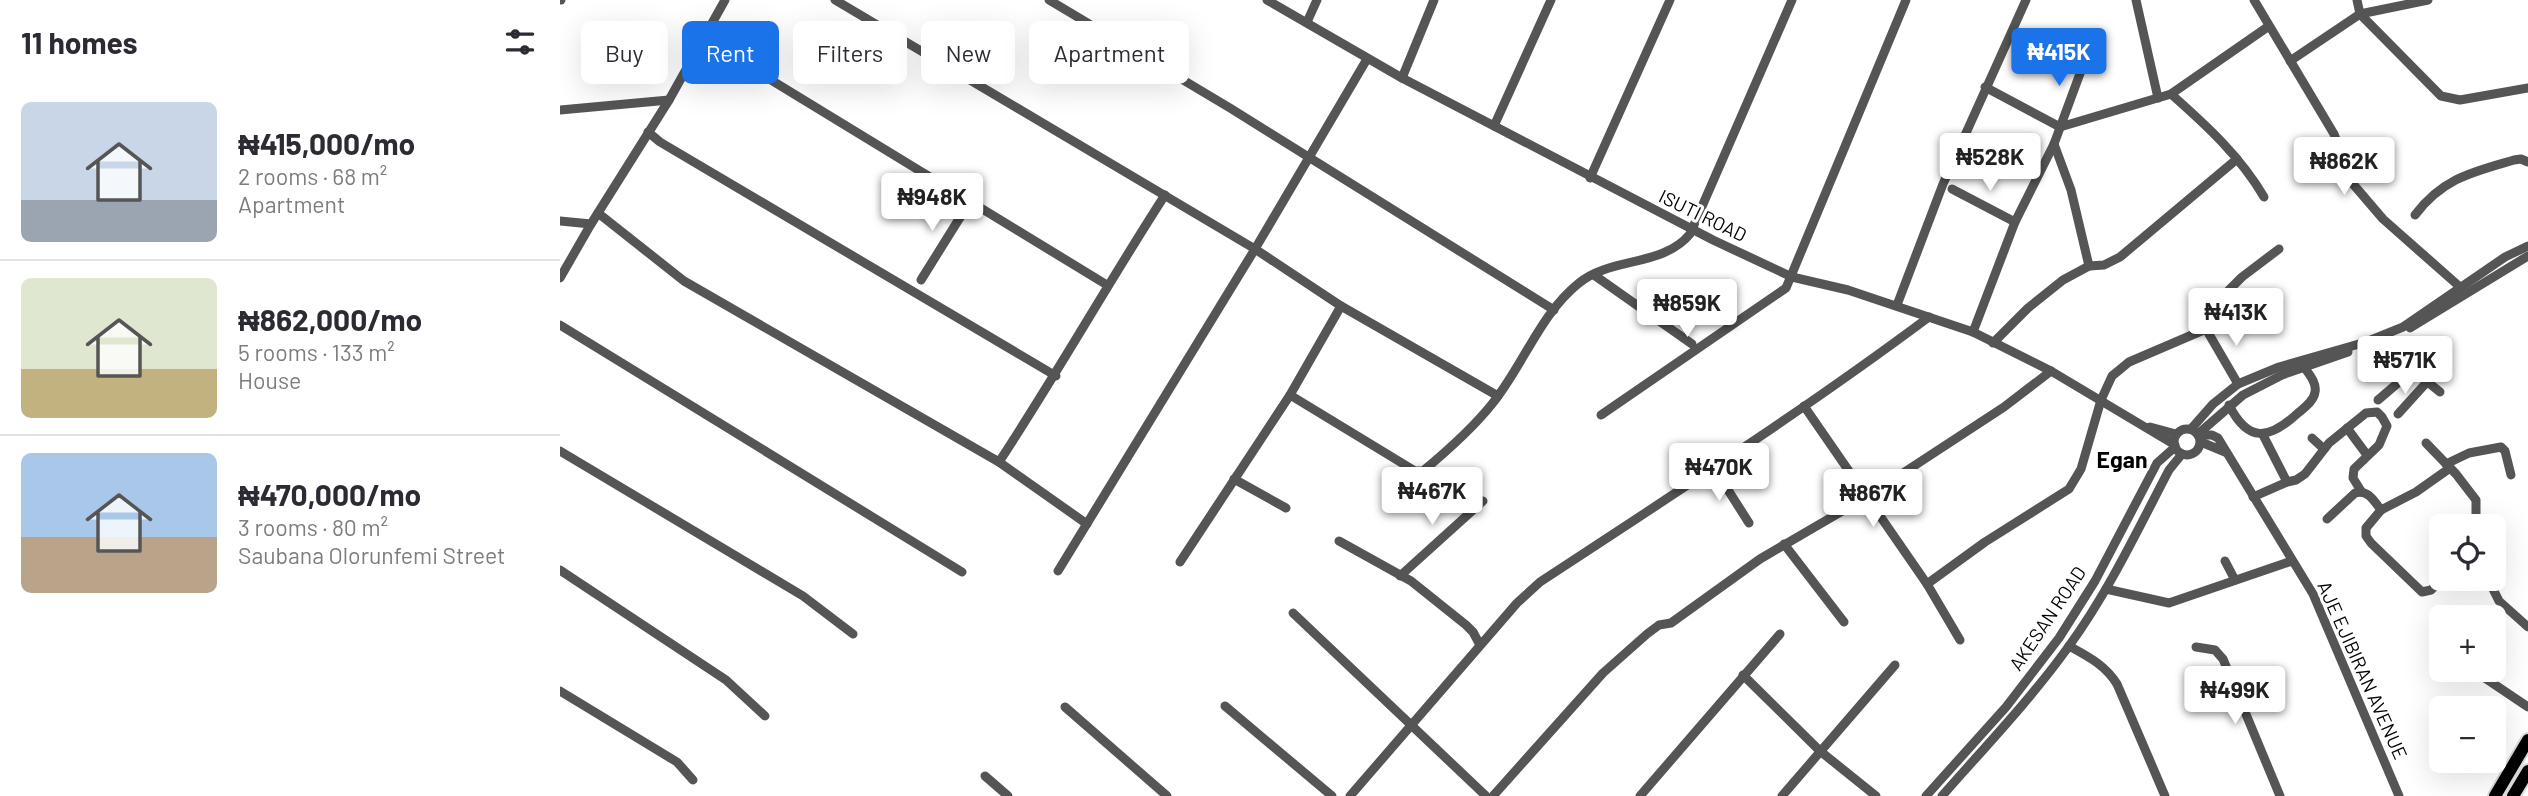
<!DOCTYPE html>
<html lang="en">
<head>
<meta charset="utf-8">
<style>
	body { margin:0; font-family:Barlow,sans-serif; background:#f7f7f7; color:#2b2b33; height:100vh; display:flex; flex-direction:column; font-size:26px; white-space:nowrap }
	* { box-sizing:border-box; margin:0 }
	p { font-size:23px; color:#7c7c81 }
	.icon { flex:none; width:38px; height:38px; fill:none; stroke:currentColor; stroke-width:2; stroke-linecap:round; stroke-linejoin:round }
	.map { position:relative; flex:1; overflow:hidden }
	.details { display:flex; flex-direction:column; background:#fff; width:560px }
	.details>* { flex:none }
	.banner { position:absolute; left:21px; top:21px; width:665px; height:63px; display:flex; gap:14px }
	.fabs { position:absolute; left:1869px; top:514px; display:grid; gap:14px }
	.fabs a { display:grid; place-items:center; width:77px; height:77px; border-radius:10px; background:#fff; box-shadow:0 7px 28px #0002; font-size:35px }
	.price { position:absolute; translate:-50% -60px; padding:0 16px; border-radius:7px; background:#fff; color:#222; font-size:23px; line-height:46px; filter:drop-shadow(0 2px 4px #0008) }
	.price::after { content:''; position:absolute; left:50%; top:42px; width:21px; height:16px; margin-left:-10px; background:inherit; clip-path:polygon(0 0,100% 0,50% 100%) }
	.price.selected { background:#1a73e8; color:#fff }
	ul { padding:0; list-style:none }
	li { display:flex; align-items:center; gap:21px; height:175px; padding:0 21px }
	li+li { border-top:2px solid #e1e1e2 }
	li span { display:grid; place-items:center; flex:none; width:196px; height:140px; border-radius:10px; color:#555 }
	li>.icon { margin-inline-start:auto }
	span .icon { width:84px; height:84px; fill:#fffc; stroke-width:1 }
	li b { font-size:30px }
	h2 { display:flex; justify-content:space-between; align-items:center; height:84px; padding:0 21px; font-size:30px }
	.chip { padding:0 24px; border-radius:10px; background:#fff; box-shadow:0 7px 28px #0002; font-size:24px; line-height:63px }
	.chip.selected { background:#1a73e8; color:#fff }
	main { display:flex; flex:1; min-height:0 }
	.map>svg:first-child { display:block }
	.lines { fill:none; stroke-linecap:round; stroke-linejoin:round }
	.major-casing { stroke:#dbdbdb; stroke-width:16 }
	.minor { stroke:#555; stroke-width:9 }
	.major { stroke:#000; stroke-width:12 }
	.labels { text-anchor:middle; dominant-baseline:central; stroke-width:6; stroke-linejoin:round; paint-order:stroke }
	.street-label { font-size:19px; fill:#000; stroke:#fff }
	.quarter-label { font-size:23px; font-weight:bold; fill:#000; stroke:#fff }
</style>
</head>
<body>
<main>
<section class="details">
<h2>11 homes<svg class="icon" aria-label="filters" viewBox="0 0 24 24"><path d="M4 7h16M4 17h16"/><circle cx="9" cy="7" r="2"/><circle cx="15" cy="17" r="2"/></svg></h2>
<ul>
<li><span style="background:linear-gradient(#c9d6e8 70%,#9aa5b1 0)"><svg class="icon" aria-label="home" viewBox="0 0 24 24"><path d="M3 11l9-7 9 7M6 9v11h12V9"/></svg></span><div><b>₦415,000/mo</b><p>2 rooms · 68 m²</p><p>Apartment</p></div></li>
<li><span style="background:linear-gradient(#dfe7d0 65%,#c2b280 0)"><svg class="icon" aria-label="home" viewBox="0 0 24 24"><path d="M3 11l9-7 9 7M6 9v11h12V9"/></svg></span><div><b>₦862,000/mo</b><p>5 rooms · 133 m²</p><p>House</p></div></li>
<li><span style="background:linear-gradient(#a9c7e8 60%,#b9a48a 0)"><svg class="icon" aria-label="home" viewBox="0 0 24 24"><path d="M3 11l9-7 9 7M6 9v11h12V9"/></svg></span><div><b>₦470,000/mo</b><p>3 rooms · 80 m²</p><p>Saubana Olorunfemi Street</p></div></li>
</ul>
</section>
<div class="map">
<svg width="1968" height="796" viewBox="0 0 1968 796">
	<rect width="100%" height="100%" fill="#fff"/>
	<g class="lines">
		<g class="major-casing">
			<g id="major">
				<path d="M1935,796l33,-56"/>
				<path d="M1953,796l15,-25"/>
			</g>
		</g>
		<g class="minor">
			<path d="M0,0h1"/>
			<path d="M275,0l420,249 86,57 157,90"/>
			<path d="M489,0l181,108 324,202"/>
			<path d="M707,0l135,78 311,162 79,37 56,13 125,42 78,39 124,74"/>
			<path d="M1576,0l22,98"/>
			<path d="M1694,0l80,134 19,50 30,35 77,68"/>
			<path d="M1797,0l3,14 81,82 19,4 68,-12"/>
			<path d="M747,22l10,-22"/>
			<path d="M142,38l405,247"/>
			<path d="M1730,61l70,-47 68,-14"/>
			<path d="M842,78l32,-78"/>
			<path d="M1425,87l75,40 111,-33 98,-68"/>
			<path d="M1611,94c35,31 69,62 93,103"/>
			<path d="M0,110l109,-10"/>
			<path d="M934,126l57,-126"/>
			<path d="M88,132l12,10 396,234"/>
			<path d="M1494,144l17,46 18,76"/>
			<path d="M1030,178l80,-178"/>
			<path d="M1392,189l63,33"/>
			<path d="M38,213l86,68 315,181 88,62"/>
			<path d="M1855,215c28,-37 58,-43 99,-55l7,-1 7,3"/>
			<path d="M0,221l31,3"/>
			<path d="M1034,275l98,69"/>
			<path d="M0,278l31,-54 78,-124 56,-100"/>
			<path d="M361,280l48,-77"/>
			<path d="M1337,305l46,-121 83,-184"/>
			<path d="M0,325l402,247"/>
			<path d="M1850,328l118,-72"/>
			<path d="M1646,329l32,55"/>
			<path d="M1413,332l42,-110 39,-78 31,-84"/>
			<path d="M1433,343l35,-35 35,-28 26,-14 15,-1 16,-8 117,-98"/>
			<path d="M1820,343l60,49"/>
			<path d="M730,395l125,76h8c24,-20 50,-43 69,-67 31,-38 48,-90 87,-121 31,-26 84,-16 111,-49l102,-234"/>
			<path d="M1818,400l35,-30"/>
			<path d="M1669,405c19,38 40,35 69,8 6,-5 16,-12 17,-21 2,-9 -6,-18 -11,-25"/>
			<path d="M1244,406l123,178 33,56"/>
			<path d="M1838,414l29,-32"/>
			<path d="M1041,415l185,-127 120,-288"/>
			<path d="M1590,427l26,7"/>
			<path d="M1787,428l20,27"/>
			<circle cx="1627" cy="442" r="13"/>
			<path d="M1631,429l22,-25 25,-20 41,-17 87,-25 37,-15 102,-70 23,-11"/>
			<path d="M1638,434l45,-39 39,-20 66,-23"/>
			<path d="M1639,435h13l6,3 95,156 86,202"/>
			<path d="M1752,438l12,11"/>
			<path d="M1641,442l24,10"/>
			<path d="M1866,443l30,31 20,26v27"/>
			<path d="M0,451l243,145 50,38"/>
			<path d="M439,462c58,-88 109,-179 166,-267"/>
			<path d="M1886,464l23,-11 32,-6 4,4 6,24"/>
			<path d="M1154,468l35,55"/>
			<path d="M674,479l52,29"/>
			<path d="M1727,482l9,-2 9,-6 24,-31 37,-30 11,-1 5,5 5,9 -8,19 -25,24 -1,9 8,13"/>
			<path d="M1693,497l34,-15 -24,-47"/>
			<path d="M1821,510l35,-18 34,-24"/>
			<path d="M1767,519l28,-26c13,-4 19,8 26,17l-15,18v8l5,7 51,49 9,-2 11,-11"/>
			<path d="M779,541l72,40 55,44 7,7 7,13"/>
			<path d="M1224,544l60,78"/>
			<path d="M1665,561l10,19"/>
			<path d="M620,562l110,-167 51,-89"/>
			<path d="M0,570l166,110 39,36"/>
			<path d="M498,571l197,-322 112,-190"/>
			<path d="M840,576l83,-75"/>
			<path d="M1928,579l11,22 29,26"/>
			<path d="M1367,584l58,-42 84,-53 12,-20 20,-69 11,-24 17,-14 77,-33 19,-35 17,-17 37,-28"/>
			<path d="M1546,589l63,14 123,-42"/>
			<path d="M733,613l193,183"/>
			<path d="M1509,646c20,11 36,19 48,38l48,112"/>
			<path d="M1636,647l19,3 8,9 57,137"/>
			<path d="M1913,670l55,37"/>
			<path d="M1183,675l77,76 56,45"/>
			<path d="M0,691l117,71 16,18"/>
			<path d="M665,706l107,90"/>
			<path d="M505,707l102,89"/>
			<path d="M425,776l23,20"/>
			<path d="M790,796l167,-193 23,-21c131,-86 263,-171 389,-265"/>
			<path d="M933,796l110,-123 44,-39 12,-9 12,-2 89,-64 108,-63 136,-89 47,-36"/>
			<path d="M1080,796l140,-162"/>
			<path d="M1222,796l113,-131"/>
			<path d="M1366,796l80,-89 53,-69 36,-57 62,-118 18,-16"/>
			<path d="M1382,796c43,-49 89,-97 127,-150 40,-55 69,-117 100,-176l13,-16"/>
		</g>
		<use href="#major" class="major"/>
	</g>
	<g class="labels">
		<g class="street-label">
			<text transform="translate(1143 215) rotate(26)">ISUTI ROAD</text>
			<text transform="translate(1487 618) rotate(-56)">AKESAN ROAD</text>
			<text transform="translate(1803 670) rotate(66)">AJE EJIBIRAN AVENUE</text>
		</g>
		<g class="quarter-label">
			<text x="1562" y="459">Egan</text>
		</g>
	</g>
</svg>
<div class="fabs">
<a><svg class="icon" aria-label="locate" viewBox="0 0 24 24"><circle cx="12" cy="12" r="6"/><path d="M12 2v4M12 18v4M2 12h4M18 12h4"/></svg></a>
<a>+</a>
<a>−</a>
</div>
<b class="price selected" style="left:1499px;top:88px">₦415K</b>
<b class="price" style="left:1430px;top:193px">₦528K</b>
<b class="price" style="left:1784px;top:197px">₦862K</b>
<b class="price" style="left:372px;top:233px">₦948K</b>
<b class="price" style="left:1127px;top:339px">₦859K</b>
<b class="price" style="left:1676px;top:348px">₦413K</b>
<b class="price" style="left:1845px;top:396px">₦571K</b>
<b class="price" style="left:1159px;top:503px">₦470K</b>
<b class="price" style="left:872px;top:527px">₦467K</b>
<b class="price" style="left:1313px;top:529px">₦867K</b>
<b class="price" style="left:1675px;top:726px">₦499K</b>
<div class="banner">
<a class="chip">Buy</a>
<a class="chip selected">Rent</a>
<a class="chip">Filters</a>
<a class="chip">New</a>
<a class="chip">Apartment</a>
</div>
</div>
</main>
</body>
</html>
